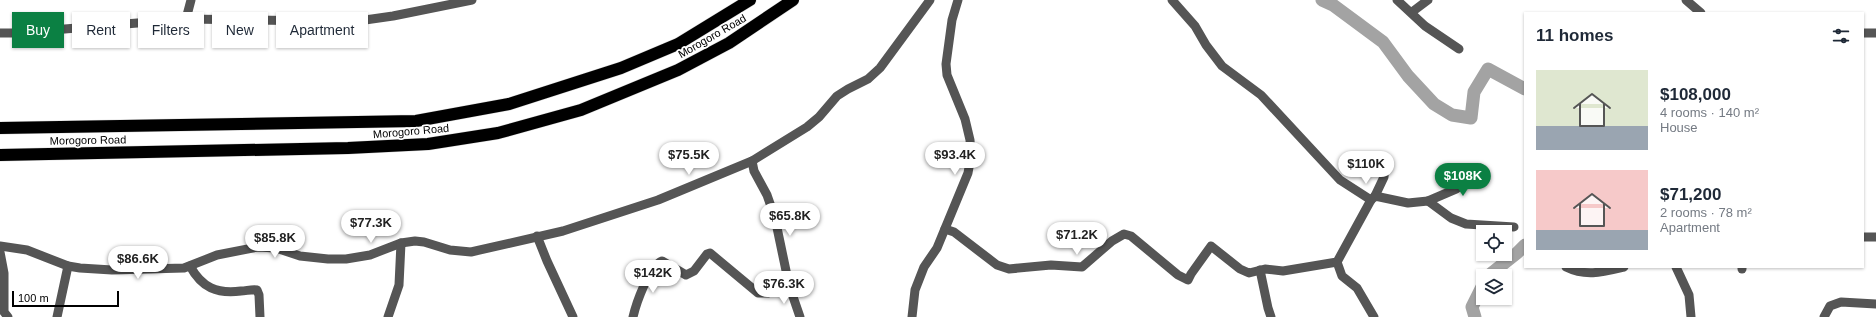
<!DOCTYPE html>
<html lang="en">
<head>
<meta charset="utf-8">
<style>
	body { margin:0; font-family:Arial,sans-serif; background:#f2f2f3; color:#1f2937; height:100vh; display:flex; flex-direction:column; font-size:15px; white-space:nowrap }
	* { box-sizing:border-box; margin:0 }
	p { font-size:13px; color:#747a83 }
	.icon { flex:none; width:22px; height:22px; fill:none; stroke:currentColor; stroke-width:2; stroke-linecap:round; stroke-linejoin:round }
	.map { position:relative; flex:1; overflow:hidden }
	.sheet { position:absolute; left:1524px; top:12px; width:340px; height:256px; display:flex; flex-direction:column; background:#fff; border-radius:0px; box-shadow:0 1px 3px #0004 }
	.sheet>* { flex:none }
	.banner { position:absolute; left:12px; top:12px; width:380px; height:36px; display:flex; gap:8px }
	.controls { position:absolute; left:1476px; top:225px; display:grid; gap:8px }
	.controls a { display:grid; place-items:center; width:36px; height:36px; border-radius:0px; background:#fff; box-shadow:0 1px 3px #0004; font-size:20px }
	.scale { position:absolute; left:12px; bottom:10px; width:107px; box-sizing:border-box; padding-left:4px; border:2px solid #000; border-top:0; font-size:11px; line-height:14px; white-space:nowrap; color:#000; -webkit-text-stroke:3px #fff; paint-order:stroke }
	.price { position:absolute; translate:-50% -34px; padding:0 9px; border-radius:14px; background:#fff; color:#222; font-size:13px; line-height:26px; filter:drop-shadow(0 1px 2px #0008) }
	.price::after { content:''; position:absolute; left:50%; top:24px; width:12px; height:9px; margin-left:-6px; background:inherit; clip-path:polygon(0 0,100% 0,50% 100%) }
	.price.current { background:#0b8043; color:#fff }
	ul { padding:0; list-style:none }
	li { display:flex; align-items:center; gap:12px; height:100px; padding:0 12px }
	li span { display:grid; place-items:center; flex:none; width:112px; height:80px; border-radius:0px; color:#555 }
	li>.icon { margin-inline-start:auto }
	span .icon { width:48px; height:48px; fill:#fffc; stroke-width:1 }
	li b { font-size:17px }
	h2 { display:flex; justify-content:space-between; align-items:center; height:48px; padding:0 12px; font-size:17px }
	.tag { padding:0 14px; border-radius:0px; background:#fff; box-shadow:0 1px 3px #0004; font-size:14px; line-height:36px }
	.tag.current { background:#0b8043; color:#fff }
	.map>svg:first-child { display:block }
	.lines { fill:none; stroke-linecap:round; stroke-linejoin:round }
	.river { stroke:#a3a3a3; stroke-width:13 }
	.highway-casing { stroke:#dbdbdb; stroke-width:13 }
	.minor { stroke:#555; stroke-width:9 }
	.highway { stroke:#000; stroke-width:12 }
	.labels { text-anchor:middle; dominant-baseline:central; stroke-width:3.5; stroke-linejoin:round; paint-order:stroke }
	.street-label { font-size:11px; fill:#000; stroke:#fff }
</style>
</head>
<body>
<div class="map">
<svg width="1876" height="317" viewBox="0 0 1876 317">
	<rect width="100%" height="100%" fill="#fff"/>
	<g class="lines">
		<g class="river">
			<path d="M1322,0l11,5 50,37 25,34 26,28 18,11 19,3 3,-26 14,-23 37,20"/>
			<path d="M1488,276l29,-23 8,-8"/>
			<path d="M1475,317l-3,-10 11,-22"/>
		</g>
		<g class="highway-casing">
			<g id="highway">
				<path d="M0,128l416,-7 93,-17 112,-36 57,-24 72,-44"/>
				<path d="M0,155l348,-7 80,-4 70,-11 83,-23 97,-40 51,-27 64,-43"/>
			</g>
		</g>
		<g class="minor">
			<path d="M1397,0l28,26 34,23"/>
			<path d="M1686,0l15,13"/>
			<path d="M1412,12l16,-12"/>
			<path d="M186,19l5,-19"/>
			<path d="M0,33h16l170,-14 134,2 45,-1 28,-4 79,-16"/>
			<path d="M1863,33h13"/>
			<path d="M752,161l2,10 13,24 8,23 14,67 11,32"/>
			<path d="M1375,196l9,-19 1,-14"/>
			<path d="M1371,200l4,-4 33,7 20,-2 23,17 15,6 48,3"/>
			<path d="M1428,201l28,-12 24,-21"/>
			<path d="M945,229l9,3 43,33 12,4 42,-4 31,2 30,-26 12,-7 7,2 47,39 10,5 3,-6 20,-28 29,23 9,4 16,-4 18,2 54,-9 34,-62 -31,-20 -79,-85 -39,-29 -16,-21 -11,-19 -23,-26"/>
			<path d="M537,236l10,25 26,56"/>
			<path d="M1863,237h13"/>
			<path d="M0,246l27,4 41,16 12,2 32,2 72,-2 33,-13 41,-8 18,1 24,8 28,3h18l24,-4 31,-12 14,-2 9,1 26,8 21,2 92,-21 95,-31 94,-39 55,-34 12,-10 18,-21 11,-7 20,-10 12,-11 50,-68"/>
			<path d="M0,252l4,21v39l4,5"/>
			<path d="M1337,262l5,14 15,12 17,29"/>
			<path d="M190,266c12,22 27,28 51,25 5,0 11,-2 16,-1l2,5 1,22"/>
			<path d="M1566,267c20,10 37,5 58,0"/>
			<path d="M1676,267l13,28 2,22"/>
			<path d="M1742,267v2"/>
			<path d="M1260,270l8,38 3,9"/>
			<path d="M57,317l11,-51"/>
			<path d="M388,317l11,-32 2,-42"/>
			<path d="M633,317c3,-13 16,-51 29,-56l24,14 8,-4 13,-17 3,-1 48,40h10l21,-8"/>
			<path d="M912,317l3,-27 9,-23 13,-19 31,-75 3,-17 -1,-16 -5,-21 -18,-44 -1,-11 6,-44 6,-20"/>
			<path d="M1824,317l6,-11 11,-4 35,2"/>
		</g>
		<use href="#highway" class="highway"/>
	</g>
	<g class="labels">
		<g class="street-label">
			<text transform="translate(712 36) rotate(-30)">Morogoro Road</text>
			<text transform="translate(411 131) rotate(-5)">Morogoro Road</text>
			<text transform="translate(88 140) rotate(-1)">Morogoro Road</text>
		</g>
	</g>
</svg>
<div class="controls">
<a><svg class="icon" aria-label="locate" viewBox="0 0 24 24"><circle cx="12" cy="12" r="6"/><path d="M12 2v4M12 18v4M2 12h4M18 12h4"/></svg></a>
<a><svg class="icon" aria-label="layers" viewBox="0 0 24 24"><path d="M12 4l9 5-9 5-9-5zM3 14l9 5 9-5"/></svg></a>
</div>
<div class="scale">100 m</div>
<b class="price" style="left:689px;top:176px">$75.5K</b>
<b class="price" style="left:955px;top:176px">$93.4K</b>
<b class="price" style="left:1366px;top:185px">$110K</b>
<b class="price current" style="left:1463px;top:197px">$108K</b>
<b class="price" style="left:790px;top:237px">$65.8K</b>
<b class="price" style="left:371px;top:244px">$77.3K</b>
<b class="price" style="left:1077px;top:256px">$71.2K</b>
<b class="price" style="left:275px;top:259px">$85.8K</b>
<b class="price" style="left:138px;top:280px">$86.6K</b>
<b class="price" style="left:653px;top:294px">$142K</b>
<b class="price" style="left:784px;top:305px">$76.3K</b>
<div class="banner">
<a class="tag current">Buy</a>
<a class="tag">Rent</a>
<a class="tag">Filters</a>
<a class="tag">New</a>
<a class="tag">Apartment</a>
</div>
<section class="sheet">
<h2>11 homes<svg class="icon" aria-label="filters" viewBox="0 0 24 24"><path d="M4 7h16M4 17h16"/><circle cx="9" cy="7" r="2"/><circle cx="15" cy="17" r="2"/></svg></h2>
<ul>
<li><span style="background:linear-gradient(#dfe7d0 70%,#9aa5b1 0)"><svg class="icon" aria-label="home" viewBox="0 0 24 24"><path d="M3 11l9-7 9 7M6 9v11h12V9"/></svg></span><div><b>$108,000</b><p>4 rooms · 140 m²</p><p>House</p></div></li>
<li><span style="background:linear-gradient(#f6c9c9 75%,#9aa5b1 0)"><svg class="icon" aria-label="home" viewBox="0 0 24 24"><path d="M3 11l9-7 9 7M6 9v11h12V9"/></svg></span><div><b>$71,200</b><p>2 rooms · 78 m²</p><p>Apartment</p></div></li>
</ul>
</section>
</div>
</body>
</html>
